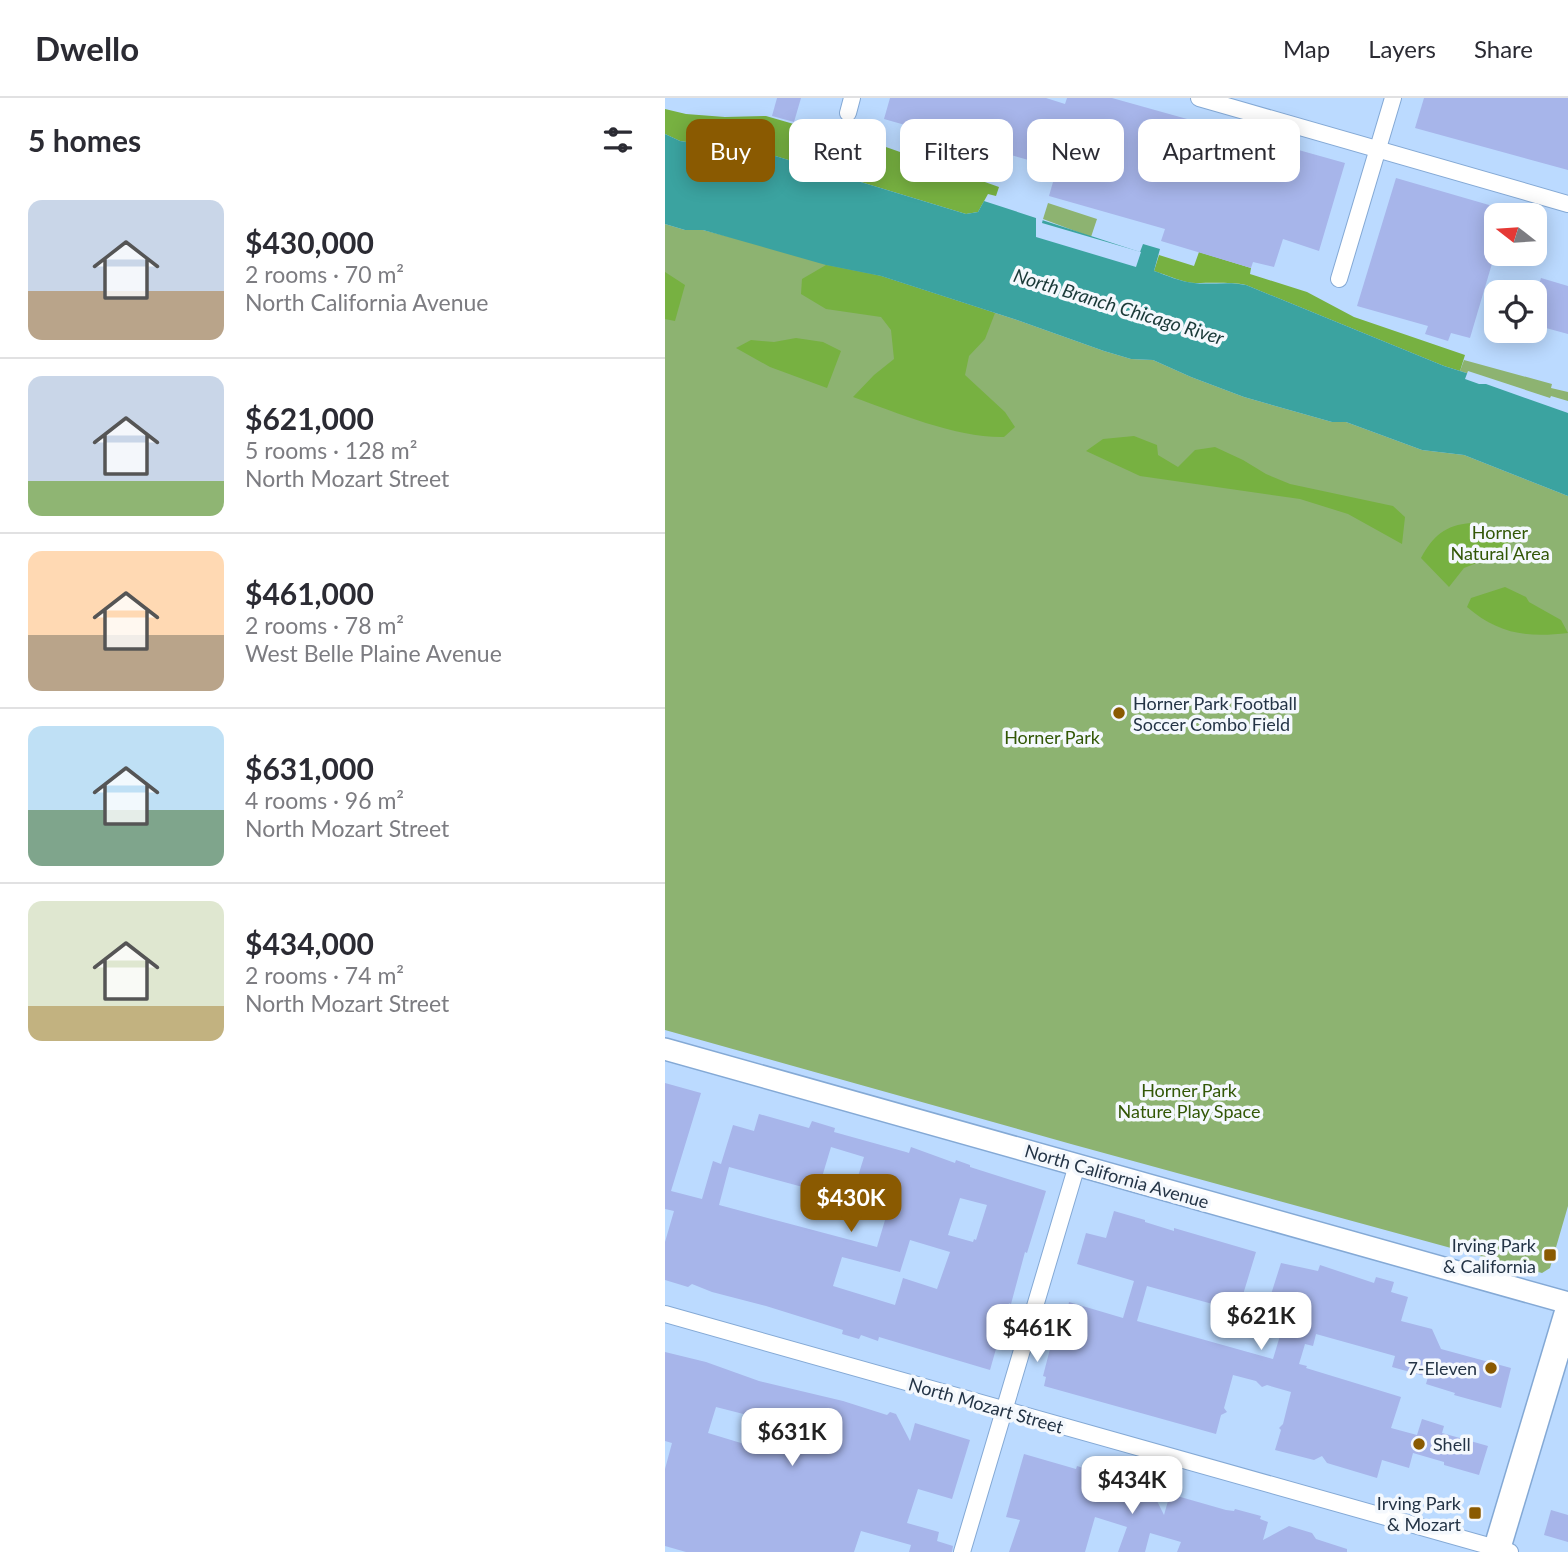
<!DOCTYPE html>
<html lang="en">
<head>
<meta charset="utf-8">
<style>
	body { margin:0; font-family:Lato,sans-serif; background:#f2f2f3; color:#2b2b33; height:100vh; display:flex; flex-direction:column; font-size:26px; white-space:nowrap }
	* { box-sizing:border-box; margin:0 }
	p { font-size:23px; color:#7c7c81 }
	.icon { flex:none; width:38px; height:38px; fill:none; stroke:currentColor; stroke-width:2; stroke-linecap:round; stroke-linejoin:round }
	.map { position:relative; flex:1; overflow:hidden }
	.drawer { display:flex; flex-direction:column; background:#fff; width:665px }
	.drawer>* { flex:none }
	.top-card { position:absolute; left:21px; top:21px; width:665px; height:63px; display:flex; gap:14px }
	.needle { width:46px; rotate:287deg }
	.tools { position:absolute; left:819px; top:105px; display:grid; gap:14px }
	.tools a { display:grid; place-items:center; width:63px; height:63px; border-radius:14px; background:#fff; box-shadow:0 4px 18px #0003; font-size:35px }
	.price { position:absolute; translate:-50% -60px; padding:0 16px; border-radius:14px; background:#fff; color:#222; font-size:23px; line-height:46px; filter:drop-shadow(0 2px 4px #0008) }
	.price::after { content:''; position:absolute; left:50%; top:42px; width:21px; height:16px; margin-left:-10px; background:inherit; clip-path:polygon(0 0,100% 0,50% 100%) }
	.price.current { background:#8a5a01; color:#fff }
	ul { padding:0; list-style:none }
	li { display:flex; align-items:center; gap:21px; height:175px; padding:0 28px }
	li+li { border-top:2px solid #e1e1e2 }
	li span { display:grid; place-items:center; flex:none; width:196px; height:140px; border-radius:14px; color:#555 }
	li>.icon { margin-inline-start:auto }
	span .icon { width:84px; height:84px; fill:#fffc; stroke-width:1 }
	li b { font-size:30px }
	h2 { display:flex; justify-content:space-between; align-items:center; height:84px; padding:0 28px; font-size:30px }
	.tag { padding:0 24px; border-radius:14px; background:#fff; box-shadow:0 4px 18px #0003; font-size:24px; line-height:63px }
	.tag.current { background:#8a5a01; color:#fff }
	header { display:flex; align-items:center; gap:42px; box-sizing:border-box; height:98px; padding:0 35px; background:#fff; border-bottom:2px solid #e1e1e2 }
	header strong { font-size:33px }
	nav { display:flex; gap:38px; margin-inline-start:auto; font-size:24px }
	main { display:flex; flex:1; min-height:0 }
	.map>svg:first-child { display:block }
	.green { fill:#8db371 }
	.forest { fill:#77b141 }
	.water { fill:#3ba3a0 }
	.pier { fill:#bbdaff }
	.building { fill:#a7b5ea; fill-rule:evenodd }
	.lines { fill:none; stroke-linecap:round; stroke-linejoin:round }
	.minor-casing { stroke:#84a9d5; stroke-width:18 }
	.tertiary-casing { stroke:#84a9d5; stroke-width:24 }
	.primary-casing { stroke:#84a9d5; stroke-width:29 }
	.minor { stroke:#fff; stroke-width:16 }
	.tertiary { stroke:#fff; stroke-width:21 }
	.primary { stroke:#fff; stroke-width:26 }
	.poi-dot { fill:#8a5a01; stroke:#f4f8fd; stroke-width:2.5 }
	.labels { text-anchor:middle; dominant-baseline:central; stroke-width:7; stroke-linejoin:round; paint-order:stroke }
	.park-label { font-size:18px; fill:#325706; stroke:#f4f8fd }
	.poi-label { font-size:18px; fill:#243446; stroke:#f4f8fd; text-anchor:end }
	.street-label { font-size:18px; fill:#243446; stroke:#f4f8fd }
	.water-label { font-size:19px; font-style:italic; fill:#1a3938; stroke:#f4f8fd }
</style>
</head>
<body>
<header>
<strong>Dwello</strong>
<nav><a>Map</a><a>Layers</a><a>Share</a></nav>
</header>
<main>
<section class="drawer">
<h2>5 homes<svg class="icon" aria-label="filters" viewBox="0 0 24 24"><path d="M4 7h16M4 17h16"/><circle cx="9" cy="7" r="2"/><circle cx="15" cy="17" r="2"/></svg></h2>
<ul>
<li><span style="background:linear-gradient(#c9d6e8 65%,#b9a48a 0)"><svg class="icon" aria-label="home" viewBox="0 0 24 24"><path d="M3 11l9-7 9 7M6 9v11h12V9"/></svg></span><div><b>$430,000</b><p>2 rooms · 70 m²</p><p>North California Avenue</p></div></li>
<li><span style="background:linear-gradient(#c9d6e8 75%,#8fb573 0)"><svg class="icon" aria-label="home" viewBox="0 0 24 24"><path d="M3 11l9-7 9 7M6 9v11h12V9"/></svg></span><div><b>$621,000</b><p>5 rooms · 128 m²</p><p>North Mozart Street</p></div></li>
<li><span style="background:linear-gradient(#ffd9b3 60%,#b9a48a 0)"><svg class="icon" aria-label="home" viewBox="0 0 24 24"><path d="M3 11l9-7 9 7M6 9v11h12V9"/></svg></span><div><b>$461,000</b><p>2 rooms · 78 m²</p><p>West Belle Plaine Avenue</p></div></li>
<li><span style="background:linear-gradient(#bfe0f5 60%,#7fa58c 0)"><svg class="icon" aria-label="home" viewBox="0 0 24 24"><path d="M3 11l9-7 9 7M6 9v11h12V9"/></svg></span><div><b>$631,000</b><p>4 rooms · 96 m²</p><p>North Mozart Street</p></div></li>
<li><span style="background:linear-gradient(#dfe7d0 75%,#c2b280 0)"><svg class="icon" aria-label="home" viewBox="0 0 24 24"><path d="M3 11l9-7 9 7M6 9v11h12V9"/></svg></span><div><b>$434,000</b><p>2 rooms · 74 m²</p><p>North Mozart Street</p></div></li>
</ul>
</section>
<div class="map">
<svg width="903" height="1454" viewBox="0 0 903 1454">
	<rect width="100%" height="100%" fill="#bbdaff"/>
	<g class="green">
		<path d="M383,105l49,16 -6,18 -48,-18z"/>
		<path d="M0,126l20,6h18l178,46 136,44 87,31 27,8 22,1 38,17 53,20 88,25h14l76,28 42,5 104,41v710l-18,62 -8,5 -471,-129 -406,-114z"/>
		<path d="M799,262l88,24 -1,4 17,4v13l-108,-34z"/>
	</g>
	<g class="forest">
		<path d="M0,11l21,5 39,3 41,-1 52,15 17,-2 164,58 -3,9 -8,-2 -10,18 -12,2 -194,-59 -92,-14 -15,-7z"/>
		<path d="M534,154l52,16 -1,6 57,18 47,25 111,38 -5,16 -16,-5 -198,-81c-14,-3 -35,-2 -50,-2 -13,0 -29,-8 -42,-12l5,-16 35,11z"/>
		<path d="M161,167l55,11 114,37 -10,26 -16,17 -4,19 40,37 10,15 -11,10c-47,1 -107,-24 -151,-40l21,-22 20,-16 -3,-29 -10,-13 -55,-8 -25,-15 1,-15z"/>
		<path d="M0,174l20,13 -10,36 -10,-2z"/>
		<path d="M131,240l27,4 18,9 -14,37 -57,-21 -34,-19 15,-8 23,2z"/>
		<path d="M469,338l23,9 1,10 20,12 17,-17 20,-3 28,13 23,14 24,10 103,22 12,11 -3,27 -54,-30 -48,-15 -160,-23 -54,-25 17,-12z"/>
		<path d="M806,425l33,11 6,12 -13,9 -33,13 -15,19 -28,-29c12,-22 24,-33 50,-35z"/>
		<path d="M840,489l21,10 3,5 32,18 7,13c-40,5 -70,1 -101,-26l4,-9z"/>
	</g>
	<path class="water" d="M0,36l15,7 92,14 194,59 12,-2 6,-11 156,51 3,-8 17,5 -6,22c12,4 27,11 40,12 17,2 35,-2 52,2l198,81 124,39v91l-104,-41 -42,-5 -76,-28h-14l-88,-25 -53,-20 -38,-17 -22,-1 -27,-8 -87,-31 -136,-44 -55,-11 -123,-35h-18l-20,-6z"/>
	<g class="pier">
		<path d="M371,119l7,2 -1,4 99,29 -5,15 -100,-30z"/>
		<path d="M803,273l82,27 1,-2 17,5v12l-82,-29h-7l-14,-5z"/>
	</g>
	<g class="building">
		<path d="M112,0h24l-7,24 -22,-6z"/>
		<path d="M225,0h156l19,6 2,-6h45l233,65 -26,88 -36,-12 -9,28 -21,-5 -2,6 -90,-27 4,-12 -116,-33 8,-28 -173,-49z"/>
		<path d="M759,0h144v72l-153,-42z"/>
		<path d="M731,80l100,29v43l-26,88 -19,-5 -3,8 -23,-7 3,-8 -71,-20z"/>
		<path d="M876,180l27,8v48l-33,-9v-26z"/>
		<path d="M0,985l36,10 -30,98 31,8 11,-38 8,3 12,-39 21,6 5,-17 50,14 3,-7 23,7 -1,4 72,20 3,1 2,-6 44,16 1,-3 14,5v2l76,24 -19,62 -2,-1 -14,52 -2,-1 -19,67 -111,-33 -1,4 -17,-6 -2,4 -17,-5 1,-4 -77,-24 -54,-14 -20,-8 -4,3 -23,-7v-38l9,-31 -9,-2zM166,1049l33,10 -9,29 -33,-9zM64,1069l159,43 -11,37 -158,-42zM295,1100l27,7 -11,35 -2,-1 -1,3 -25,-7zM245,1142l40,12 -13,37 -34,-11 -8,27 -62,-19 9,-29 58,15z"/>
		<path d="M449,1113l31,9v2l29,9v-3l82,24 -18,59 -91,-25 -10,35 136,38 12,-40 -20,-6 16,-50 37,8 2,-6 54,18 2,-6 18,5 -3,10 17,5 -7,24 31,8 9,20 70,19 -10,40 -47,-13 1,-2 -29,-9 2,-7 -36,-10 3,-11 -79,-22 -3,12 -8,-2 -6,20 8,2 -1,2 95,29 -10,31 26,7 5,-16 22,7 -2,7 46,13 -9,29 -35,-10v-3l-31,-9 -4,15 -27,-8 -5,18 -50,-15 -5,-7 -8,4 -39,-10 6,-20 -2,-2 4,-4 8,-32 -24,-7 -5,2 -6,-6 -23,-6 -9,33 3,4 -6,3 -5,19 -172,-48 2,-9 -3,-1 7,-27h2l11,-41 5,-1 1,-5 54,16 11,-37 -57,-17 9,-31 20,5z"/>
		<path d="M0,1254l41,10 53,19 84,20 44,14 3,-3 6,2 14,27 5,-18 55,17 -18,59 -34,-10 -11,34 32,9 -2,9 16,5 -1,6h-43l2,-7 -50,-14 -7,21h-168l-21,-6v-77l7,-26 -7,-2zM51,1309l59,15 -8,29 -59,-18z"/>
		<path d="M359,1356l52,15 1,-3 74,23 13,26 6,-21 56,16 8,1 1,-2 26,7 -1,3 8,3 -5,18 26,-14 23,7 4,6 31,10v3h-170l4,-10 -31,-9 -5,19h-27l9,-25 -32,-10 -10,35h-76l11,-32 -14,-3z"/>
		<path d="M886,1412l17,5v27l-24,-7z"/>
	</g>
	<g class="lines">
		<g class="minor-casing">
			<g id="minor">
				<path d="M534,0l369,106"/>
				<path d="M183,15l4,-15"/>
				<path d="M674,181l54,-181"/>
				<path d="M0,1216l845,238"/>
				<path d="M297,1454l115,-387"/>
			</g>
		</g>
		<g class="tertiary-casing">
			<path id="tertiary" d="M0,951l903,254"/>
		</g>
		<g class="primary-casing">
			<path id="primary" d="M831,1454l72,-240"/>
		</g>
		<use href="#minor" class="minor"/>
		<use href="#tertiary" class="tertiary"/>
		<use href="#primary" class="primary"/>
	</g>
	<g class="poi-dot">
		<circle cx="454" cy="615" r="7"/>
		<rect x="878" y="1150" width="14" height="14" rx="3.5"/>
		<circle cx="826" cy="1270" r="7"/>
		<circle cx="754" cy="1346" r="7"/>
		<rect x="803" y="1408" width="14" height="14" rx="3.5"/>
	</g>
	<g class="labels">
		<g class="park-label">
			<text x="835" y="434">Horner<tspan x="835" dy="21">Natural Area</tspan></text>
			<text x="387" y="639">Horner Park</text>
			<text x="524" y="992">Horner Park<tspan x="524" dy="21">Nature Play Space</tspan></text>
		</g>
		<g class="poi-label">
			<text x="468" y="605" text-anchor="start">Horner Park Football<tspan x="468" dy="21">Soccer Combo Field</tspan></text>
			<text x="871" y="1147">Irving Park<tspan x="871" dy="21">&amp; California</tspan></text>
			<text x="812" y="1270">7-Eleven</text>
			<text x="768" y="1346" text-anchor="start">Shell</text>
			<text x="796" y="1405">Irving Park<tspan x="796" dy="21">&amp; Mozart</tspan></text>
		</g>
		<g class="street-label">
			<text transform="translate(452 1078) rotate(16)">North California Avenue</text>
			<text transform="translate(321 1307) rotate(16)">North Mozart Street</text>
		</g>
		<g class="water-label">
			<text transform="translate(454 208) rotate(17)">North Branch Chicago River</text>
		</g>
	</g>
</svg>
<div class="tools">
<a><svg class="needle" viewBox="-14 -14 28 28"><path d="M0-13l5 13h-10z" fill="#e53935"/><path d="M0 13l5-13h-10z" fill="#7c7c81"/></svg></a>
<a><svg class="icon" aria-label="locate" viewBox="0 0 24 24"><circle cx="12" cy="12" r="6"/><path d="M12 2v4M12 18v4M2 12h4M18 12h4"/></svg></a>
</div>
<b class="price current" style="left:186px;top:1136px">$430K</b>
<b class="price" style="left:596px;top:1254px">$621K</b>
<b class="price" style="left:372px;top:1266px">$461K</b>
<b class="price" style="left:127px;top:1370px">$631K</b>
<b class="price" style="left:467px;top:1418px">$434K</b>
<div class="top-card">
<a class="tag current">Buy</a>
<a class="tag">Rent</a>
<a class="tag">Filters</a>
<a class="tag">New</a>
<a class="tag">Apartment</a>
</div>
</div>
</main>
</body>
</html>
